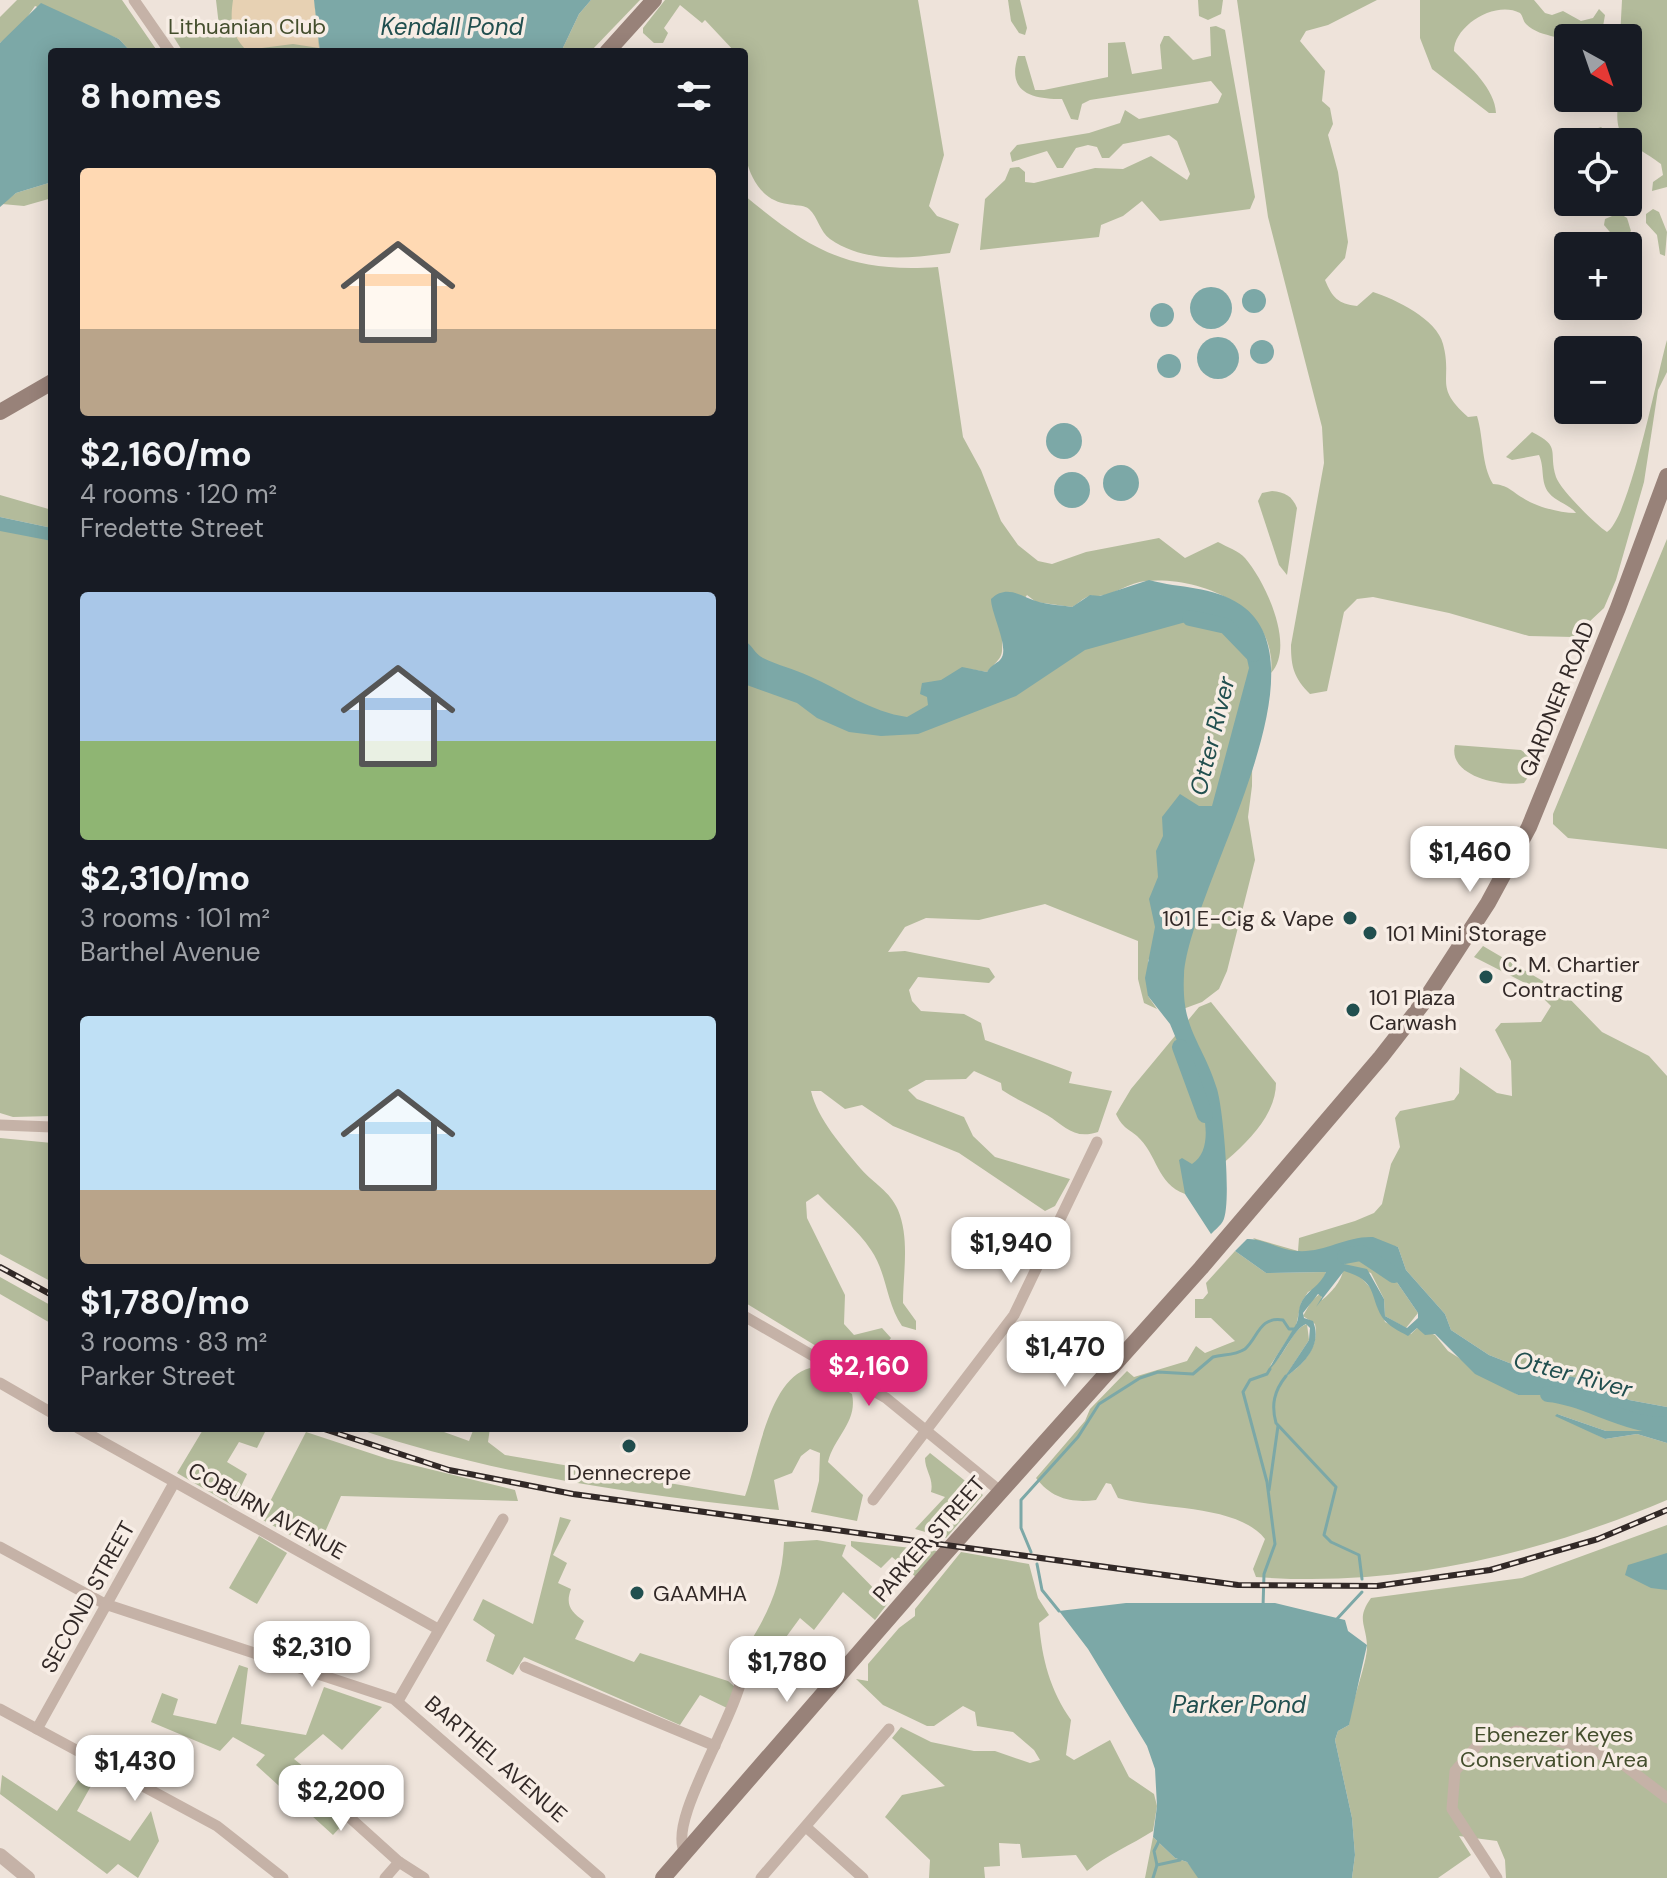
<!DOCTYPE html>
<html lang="en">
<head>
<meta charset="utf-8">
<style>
	body { margin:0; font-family:"DM Sans",sans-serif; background:#242831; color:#f1f3f6; height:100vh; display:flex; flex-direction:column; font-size:30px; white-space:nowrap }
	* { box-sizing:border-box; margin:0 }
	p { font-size:26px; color:#9ea1a6 }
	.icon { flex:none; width:44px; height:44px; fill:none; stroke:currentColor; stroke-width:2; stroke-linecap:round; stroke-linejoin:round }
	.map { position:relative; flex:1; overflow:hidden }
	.drawer { position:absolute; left:48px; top:48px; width:700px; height:1384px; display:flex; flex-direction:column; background:#171b24; border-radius:8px; box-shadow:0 4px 20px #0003 }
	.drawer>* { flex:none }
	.needle { width:52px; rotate:140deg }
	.tools { position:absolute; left:1554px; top:24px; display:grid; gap:16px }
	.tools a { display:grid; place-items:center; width:88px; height:88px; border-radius:8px; background:#171b24; box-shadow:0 4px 20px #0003; font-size:40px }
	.price { position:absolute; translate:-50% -68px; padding:0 18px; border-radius:16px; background:#fff; color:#222; font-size:26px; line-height:52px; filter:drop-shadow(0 2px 4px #0008) }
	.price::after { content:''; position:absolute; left:50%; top:48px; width:24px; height:18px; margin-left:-12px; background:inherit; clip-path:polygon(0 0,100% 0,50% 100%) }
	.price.on { background:#db2777; color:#fff }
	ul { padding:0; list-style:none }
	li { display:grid; align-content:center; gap:16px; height:424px; padding:0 32px }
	li span { display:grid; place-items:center; height:248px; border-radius:8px; color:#555 }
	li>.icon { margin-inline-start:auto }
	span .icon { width:144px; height:144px; fill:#fffc; stroke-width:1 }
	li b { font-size:34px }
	h2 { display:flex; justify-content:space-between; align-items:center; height:96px; padding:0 32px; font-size:34px }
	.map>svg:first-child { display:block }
	.green { fill:#b3bb9b }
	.sand { fill:#e7d1b3 }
	.water { fill:#7ca8a7; fill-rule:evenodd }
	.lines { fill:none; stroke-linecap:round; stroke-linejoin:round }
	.stream { stroke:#7ca8a7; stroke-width:3 }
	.river { stroke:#7ca8a7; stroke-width:16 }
	.minor { stroke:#c5b2a7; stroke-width:11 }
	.tertiary { stroke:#c5b2a7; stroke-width:14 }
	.secondary { stroke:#988279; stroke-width:16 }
	.rail-casing { stroke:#322927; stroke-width:6 }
	.rail { stroke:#f7ede5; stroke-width:3; stroke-dasharray:9; stroke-linecap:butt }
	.poi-dot { fill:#214f4f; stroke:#f7ede5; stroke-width:3 }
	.labels { text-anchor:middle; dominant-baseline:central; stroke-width:7; stroke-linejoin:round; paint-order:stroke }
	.park-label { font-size:22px; fill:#444e2d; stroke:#f7ede5 }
	.street-label { font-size:22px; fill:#322927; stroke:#f7ede5 }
	.poi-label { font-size:22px; fill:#322927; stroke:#f7ede5; text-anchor:start }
	.water-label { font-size:24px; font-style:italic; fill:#214f4f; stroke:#f7ede5 }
</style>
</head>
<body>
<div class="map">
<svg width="1667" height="1878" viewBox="0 0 1667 1878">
	<rect width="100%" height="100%" fill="#eee3da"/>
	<g class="green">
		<path d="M17,0h105l36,52h-27l-12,-13 -84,-33 -14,20 -21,17v-26z"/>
		<path d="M216,0h98l6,52h-137l-10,-16 46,-10z"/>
		<path d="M591,0h49l-50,52h-29l18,-38z"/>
		<path d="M665,0h253l26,155 -15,51 8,10 22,8 -9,29c-40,5 -84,11 -120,-14 -10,-7 -12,-22 -21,-30 -8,-7 -27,0 -44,-15 -33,-30 -21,-100 -21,-142h-9l-30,-32 -3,3 -22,-18 -16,23 4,5 -5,10h-9l-11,-10v-5z"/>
		<path d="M1008,0h12l7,28 -2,7 -6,-2 -8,-12z"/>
		<path d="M1198,0h25l-2,14 -13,6 -9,-4z"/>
		<path d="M1237,0h140l-49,25 -22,6 -6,10 25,30 -3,30 8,7 3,16 -5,11 10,37 10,70 -3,16 -20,22c7,17 13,24 32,26l16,-14c22,7 64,27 70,52 10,37 -10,42 25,73l9,-1c7,23 4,48 16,68 15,1 18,7 30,14 14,9 37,15 53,15 -7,-9 -20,-11 -27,-20 -9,-11 -4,-25 -10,-38l-27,5 -6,-3 26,-25c30,15 16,19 24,45 4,12 39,47 51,55 23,-15 50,-157 60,-192v32l-9,18 -14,92 -28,98 -12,28 -31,29 -44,-1 -80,-23 -76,-16 -16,2 -13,13 -17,79 -17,3c-16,-16 -19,-27 -19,-49l33,-182 -2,-36 -54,-210z"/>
		<path d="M1420,0h114l11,13 7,2 11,-4 18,10 12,-3 6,-9 6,6 -4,23h-33v15l-10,-5 -3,-11c-11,-3 -21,-5 -29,-13 -3,-3 -3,-8 -6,-11 -25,-13 -66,13 -66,38 16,16 41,38 42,62h-7l-57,-44 -12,-31z"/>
		<path d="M1622,0h45v187l-15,4 1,-9 10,-7 -2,-11c-29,-23 -50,-19 -42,-66h9v-60h-8z"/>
		<path d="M1216,26l9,4 30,167 -5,12 -90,12 -18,-20 -19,15 -22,9 -2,12 -119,13 5,-51 20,-19 5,-12 9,-1 6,5v10l9,1 61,-15 28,1 28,-13 36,24 3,-6 -13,-33 -8,-6 -46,9 -14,14h-7l-5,-11 -9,-2 -12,3 -13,20h-6l-10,-17 -35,11 -2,-9 7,-8 72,-12 31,-10 5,-13 14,9 79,-16 4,-9 -11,-13 -121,19 -8,4 -4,16 -7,-1 -9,-20c-29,0 -56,-6 -44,-43h7l10,34h9l64,-13v-34l17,-1 7,32 30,-5 -2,-24 4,-9h5l24,24 18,-4 -1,-29z"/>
		<path d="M1601,127l16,15h-37l1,-8z"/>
		<path d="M52,182v16l-28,8 -22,-2 14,-11z"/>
		<path d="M744,195c67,56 105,78 194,72l25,170 18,33 20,51 17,24 20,16 14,3 34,-12 73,-14 26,20 33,-16c9,5 21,9 27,16 20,23 51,88 26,115 7,-66 -71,-97 -125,-92 -17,1 -31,14 -47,15 -6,1 -7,-2 -12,1 -5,2 -9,7 -15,10l-36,-5 -9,-7 -25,36c0,27 3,22 -15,41l-18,-3 -2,16 79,-31 135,-39 41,9 31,27 -1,135 -4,31 7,43 -28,111 -8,18 -17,13 -19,7 -35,-50v37l9,13 -13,-6 -6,-24v-38l-93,-37 -66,16 -53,-2 -21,9 -17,25 17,-1 84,17 6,9 -6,6 -71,-6 -9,13 3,11 9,10 43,3 17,9 4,17 87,32 -3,11 43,8 -14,41c-24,8 -33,-6 -51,-17 -15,-9 -30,-15 -45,-25l-1,-7 -27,-12 -8,8 -40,1 -18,10 9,9 47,18 9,19 22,21 75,22 -15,27 -10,5 -86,-58 -66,-27 -31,-21 -17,4 -24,-18h-10c7,29 31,55 50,78 13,15 29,22 37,41 12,29 5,63 5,93l13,18v9l-14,-4c-16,-23 -15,-53 -31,-76 -13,-20 -36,-38 -53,-56l-12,8 1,16 38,77 -1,29 10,11 28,-7 9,10 -29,36 -118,-72z"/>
		<path d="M1653,209l6,3 8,20 -2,24 -5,-2 -3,-19 -11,-12v-9z"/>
		<path d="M1619,213l8,5 4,13 -11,13 -16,-19 1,-6z"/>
		<path d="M1272,491c13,1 20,5 25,17l-10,67 -8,-10 -21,-64 4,-8z"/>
		<path d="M0,495l52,15v18l-52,-11z"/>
		<path d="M0,525l52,10v581l-39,1 -13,-4z"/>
		<path d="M1667,539v310l-99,-11 -15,-14v-10z"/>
		<path d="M1455,745l66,5 8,6 4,14 -9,13c-21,4 -77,-6 -69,-38z"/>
		<path d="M1483,946l82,48 37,38 47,24 18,20v331l-38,-7 -34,-19 -39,-7 -11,3 -56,-22 -38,-25 -6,-16 -39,-44 -8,-23 -16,-4 -7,15 17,17 26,38 -12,15 -21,-12 -1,-17 -13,-26 -27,-8 3,-7 -68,5 -26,-25 45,13 1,-13 56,-17 19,-8 8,-9 9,-40 9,-17 -5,-29 5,-7 54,-11 5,-7 1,-26 37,26 15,3 -1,-35 -16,-31 6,-7 40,-1 10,-16 -20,-20 -57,-29z"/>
		<path d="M1211,1002l65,81c0,46 -59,84 -91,111 -29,-11 -27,-39 -48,-58 -10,-8 -15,-9 -21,-22l15,-25 68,-82z"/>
		<path d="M0,1138l52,5v139l-52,-28z"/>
		<path d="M1235,1251l31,22 60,-1 -5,13 -13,7 -7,11 -5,23 -26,40c16,-10 21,-37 37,-42l2,16 -24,37c18,-11 35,-31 30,-53l-12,-8 9,-16 9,-7 1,7c8,-6 20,-19 21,-30l15,4 17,19 10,29 26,12 6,-6 18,7 13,16 70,44h59l33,18 57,13v5h-61l-49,-17 48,25 32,-5 30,9v57c-131,55 -268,88 -411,77l-3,-8 12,-30c-27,-35 -105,-29 -147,-41l-7,-14 -5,-1 -10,17c-24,3 -44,-1 -60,-22l49,-57 5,-12 37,-38 7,6 53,-16 9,-15 9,7 30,-12 -24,-23h-16v-19h8l5,-6 -2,-10z"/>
		<path d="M0,1277l52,29v18l-52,-30z"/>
		<path d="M810,1368l42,26c6,28 -18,43 -24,68l35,33 -6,26 -46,-9 8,-31 1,-28 -10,-4 -9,7 -9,17 -18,7 5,30c-143,-15 -288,-36 -424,-82h78l36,13 5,-13h16l-2,14 17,13 240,41c13,-35 23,-117 65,-128z"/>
		<path d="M204,1428h63l-10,20 -18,-6 -12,20 20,12 -15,31 -55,-32z"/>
		<path d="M306,1432l82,27 127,31 3,11 -177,-5 -24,54 -56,-31z"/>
		<path d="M930,1453l53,42 -37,43 -31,-9 30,-32 -14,-5c3,-14 -6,-21 -6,-34z"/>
		<path d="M560,1517l11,3 -18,35 14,8 -9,20 13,6c-6,16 0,23 13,32l-9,18 59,23 6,-9 88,28 7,6 -8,21 -27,-13 -20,30 -156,-68 -11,18 -27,-14 9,-26 -22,-15 10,-21 50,25z"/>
		<path d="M1667,1525v353h-161l-1,-18 -8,-19 -38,-5 12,19 -33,23h-86l3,-23 -3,-37 -17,-78 3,-9 11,-6c2,-23 19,-63 18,-80 -1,-21 -11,-26 4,-47l151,-20z"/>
		<path d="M259,1536l28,17 -30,51 -28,-16z"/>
		<path d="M817,1540l29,5 -4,11 46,47 -13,17 -32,-28 -29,38 -14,-12 -49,67 1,-23 -5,-15c22,-35 35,-63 37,-105z"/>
		<path d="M851,1541l86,10 -21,26 -24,-20 -11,11 -30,-22z"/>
		<path d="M961,1552l68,12 9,34 11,17 -10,8c3,36 11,67 32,97l-5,35 8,5 36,-20 19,37 25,17 3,12 -4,25c-22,14 -46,24 -66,40l-11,-16 -54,3 -2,-14 -21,-1 1,23 -16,1 1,11h-56l1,-18 -45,-43 17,-22 43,-9 -53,-48 9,-11 30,15 43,9h21l35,12 10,-3 -6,-10 -21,-18 -36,-6 -2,-14 -12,-6 -29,20h-7l-44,-21 -27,-26 12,2v-17l31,-36 16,-12v-7z"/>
		<path d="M239,1665l9,3 -7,56 65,11 18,-48 58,20 -40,43 -19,-16 -29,25 15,12 -12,12 48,39 -12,13 -77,-70 9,-10 -32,-18 -13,14 -69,-29 11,-29 16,6 -5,16 43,9z"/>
		<path d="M83,1773l13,4 -19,34 53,30 21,-30 8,30 -21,37 -20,-14 -11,10 -107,-80 2,-19 55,36z"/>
		<path d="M1153,1837l22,21 12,4 13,16h-55z"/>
	</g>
	<path class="sand" d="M233,0h81l5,48 -26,-4 -47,6c-15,-16 -16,-29 -13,-50z"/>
	<g class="water">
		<path d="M314,0h277l-12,14 -18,38h-241z"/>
		<path d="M41,3l78,36 12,13h-79v130l-36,11 -16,14v-164z"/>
		<circle cx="1211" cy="308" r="21"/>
		<circle cx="1254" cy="301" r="12"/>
		<circle cx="1162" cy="315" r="12"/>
		<circle cx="1218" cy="358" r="21"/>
		<circle cx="1262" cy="352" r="12"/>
		<circle cx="1169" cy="366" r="12"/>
		<circle cx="1064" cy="441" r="18"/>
		<circle cx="1121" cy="483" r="18"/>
		<circle cx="1072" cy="490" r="18"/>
		<path d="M0,517l52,11v13l-52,-10z"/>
		<path d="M1149,580c32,9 62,5 92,25 91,63 -52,285 -57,370 -3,55 18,66 33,114 6,19 15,116 6,132 -2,4 -8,9 -12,13l-26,-40 -6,-34 3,-2 10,6c28,-18 6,-74 -3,-98l-12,-4 3,-14 -10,-24 -22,-28 -3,-18 10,-51 -6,-28 9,-22 -2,-26 7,-15 -1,-19 18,-23 19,12h13l37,-138 -5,-23 -9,-13 -13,-8 -29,-4 -108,30 -69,46 -98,38 -37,2 -32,-4 -32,-14 -20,-15 -53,-19 1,-43c7,4 10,13 18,17 14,7 31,11 46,18 32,14 62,36 98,41l21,-12 -1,-8 -7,-3 2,-11 19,-3 21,-13 25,5c4,-7 9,-8 13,-12 11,-10 -9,-46 -9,-61 17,-16 31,-1 48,3 11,3 22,3 33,5l18,-12 10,1z"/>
		<path d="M1373,1237l25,10 8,23 39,44 6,16 38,25 56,22 11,-3 39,7 34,19 38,7v19l-57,-13 -33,-18h-59l-43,-21 -40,-40 -10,1 -8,-7 -9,8c-9,-5 -20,-10 -26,-19 -13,-22 -4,-36 -38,-46l-28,36 6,-10 -4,-3 -15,19 1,5 9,3c10,25 -10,44 -29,57l25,-38 1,-12 -4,-4c-13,5 -24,35 -38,47 8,-16 18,-29 27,-45 5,-7 2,-16 7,-25 8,-13 18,-15 24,-29l-60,1 -31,-22 12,-12c16,-1 33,11 50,12 27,2 49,-15 76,-14zM1366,1254l26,21 26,38v5l-11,10 -22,-12 -1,-17 -17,-30 -23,-5 3,-6z"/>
		<path d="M1557,1414l49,17h61v12l-30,-9 -32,5 -50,-23z"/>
		<path d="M1667,1553v37l-16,-2 -26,-13 3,-10z"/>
		<path d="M1126,1603h149l70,17 3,11 19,14 -18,80 -11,6 -3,9 17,78 3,37 -3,23h-154l-11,-16 -12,-4 -22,-21 4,-31 -2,-37 -8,-23 -59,-97 -29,-38z"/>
	</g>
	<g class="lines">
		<g class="stream">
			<path d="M1286,1376c-12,15 -15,29 -10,47l60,64 -12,48 7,7 28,13 3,24"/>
			<path d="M1269,1490l9,-64"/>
			<path d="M1031,1552l-10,-24v-28l57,-63 21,-33 41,-26 18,-6 35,2 20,-17c11,-3 21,-1 32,-8 13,-11 14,-33 38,-29l6,9h6"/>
			<path d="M1037,1564l5,26 17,21"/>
			<path d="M1263,1607l1,-33 11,-30 -8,-62 -24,-90 7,-12 17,-6 3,-5"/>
			<path d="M1336,1620l26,-28"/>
			<path d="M1157,1865l-3,-14 5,-10"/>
			<path d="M1153,1878l4,-13 23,-5"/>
		</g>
		<g class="river">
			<path d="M1190,618l36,8 27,28"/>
			<path d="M1180,1047l25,68"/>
			<path d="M1345,1256l16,-3 33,22"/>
			<path d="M1548,1394c38,3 83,35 119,30"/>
		</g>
		<g class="minor">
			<path d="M134,0l36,52"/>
			<path d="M0,1125l52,2"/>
			<path d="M744,1316l142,82 114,93"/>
			<path d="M0,1383l52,30"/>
			<path d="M78,1428l360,201"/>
			<path d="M873,1500l141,-185 83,-173"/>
			<path d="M0,1547l105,57 289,95 206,179"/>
			<path d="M525,1667l190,79"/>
			<path d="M398,1701l105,-182"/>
			<path d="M0,1709l217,117 66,52"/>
			<path d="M37,1729l137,-246"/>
			<path d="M307,1779l92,83 25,16"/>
			<path d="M806,1827l57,51"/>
			<path d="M685,1852c-20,-31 59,-145 59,-189"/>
			<path d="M385,1878l14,-16"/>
			<path d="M761,1878l128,-149"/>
			<path d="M1497,1878l-45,-69 3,-38 27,-31 35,-9 67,17 36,14 47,36"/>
		</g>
		<path class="tertiary" d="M0,1855l28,23"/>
		<g class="secondary">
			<path d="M607,52l47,-52"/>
			<path d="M0,412l52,-30"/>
			<path d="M663,1878l279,-321 259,-289 180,-211 42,-54 65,-100 41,-76 89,-219 49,-132"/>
		</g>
		<g class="rail-casing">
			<g id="rail">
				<path d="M0,1267l52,28"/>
				<path d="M321,1428l128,42 124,24 665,91 139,1 113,-16 108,-31 69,-29"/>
			</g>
		</g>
		<use href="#rail" class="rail"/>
	</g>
	<g class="poi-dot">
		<circle cx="1350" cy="918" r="8"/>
		<circle cx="1370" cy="933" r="8"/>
		<circle cx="1486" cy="977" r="8"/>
		<circle cx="1353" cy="1010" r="8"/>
		<circle cx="629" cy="1446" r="8"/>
		<circle cx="637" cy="1593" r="8"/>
	</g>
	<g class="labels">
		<g class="park-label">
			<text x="247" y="26">Lithuanian Club</text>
			<text x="1554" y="1734">Ebenezer Keyes<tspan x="1554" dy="25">Conservation Area</tspan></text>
		</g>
		<g class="street-label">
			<text transform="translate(1557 699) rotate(-68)">GARDNER ROAD</text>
			<text transform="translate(267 1511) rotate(29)">COBURN AVENUE</text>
			<text transform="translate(929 1539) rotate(-49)">PARKER STREET</text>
			<text transform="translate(88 1597) rotate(-61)">SECOND STREET</text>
			<text transform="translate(496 1759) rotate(41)">BARTHEL AVENUE</text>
		</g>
		<g class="poi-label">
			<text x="1334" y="918" text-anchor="end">101 E-Cig &amp; Vape</text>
			<text x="1386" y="933">101 Mini Storage</text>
			<text x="1502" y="964">C. M. Chartier<tspan x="1502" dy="25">Contracting</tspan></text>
			<text x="1369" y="997">101 Plaza<tspan x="1369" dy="25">Carwash</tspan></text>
			<text x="629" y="1472" text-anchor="middle">Dennecrepe</text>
			<text x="653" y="1593">GAAMHA</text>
		</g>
		<g class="water-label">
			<text x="452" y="26">Kendall Pond</text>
			<text transform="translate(1212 736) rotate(-76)">Otter River</text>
			<text transform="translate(1573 1374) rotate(15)">Otter River</text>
			<text x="1239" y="1704">Parker Pond</text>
		</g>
	</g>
</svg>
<div class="tools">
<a><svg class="needle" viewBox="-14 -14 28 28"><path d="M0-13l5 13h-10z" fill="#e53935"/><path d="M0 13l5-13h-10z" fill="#9ea1a6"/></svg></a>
<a><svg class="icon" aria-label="locate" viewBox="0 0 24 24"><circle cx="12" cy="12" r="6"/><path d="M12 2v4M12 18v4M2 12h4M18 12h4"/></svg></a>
<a>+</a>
<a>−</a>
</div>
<b class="price" style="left:1470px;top:894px">$1,460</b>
<b class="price" style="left:1011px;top:1285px">$1,940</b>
<b class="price" style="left:1065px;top:1389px">$1,470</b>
<b class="price on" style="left:869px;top:1408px">$2,160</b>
<b class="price" style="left:312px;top:1689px">$2,310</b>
<b class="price" style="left:787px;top:1704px">$1,780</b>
<b class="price" style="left:135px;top:1803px">$1,430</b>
<b class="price" style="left:341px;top:1833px">$2,200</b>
<section class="drawer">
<h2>8 homes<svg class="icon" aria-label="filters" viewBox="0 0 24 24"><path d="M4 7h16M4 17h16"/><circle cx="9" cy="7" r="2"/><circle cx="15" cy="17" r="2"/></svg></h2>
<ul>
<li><span style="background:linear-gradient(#ffd9b3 65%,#b9a48a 0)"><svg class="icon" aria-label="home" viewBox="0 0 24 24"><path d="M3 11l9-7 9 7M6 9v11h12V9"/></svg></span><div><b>$2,160/mo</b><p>4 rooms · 120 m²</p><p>Fredette Street</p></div></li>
<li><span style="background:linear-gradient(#a9c7e8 60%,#8fb573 0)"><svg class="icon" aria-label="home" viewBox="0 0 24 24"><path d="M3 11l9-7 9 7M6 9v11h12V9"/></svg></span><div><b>$2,310/mo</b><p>3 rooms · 101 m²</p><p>Barthel Avenue</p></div></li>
<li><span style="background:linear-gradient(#bfe0f5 70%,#b9a48a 0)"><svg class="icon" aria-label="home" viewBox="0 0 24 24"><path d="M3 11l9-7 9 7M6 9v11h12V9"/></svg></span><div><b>$1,780/mo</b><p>3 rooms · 83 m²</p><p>Parker Street</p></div></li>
</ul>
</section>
</div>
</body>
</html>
